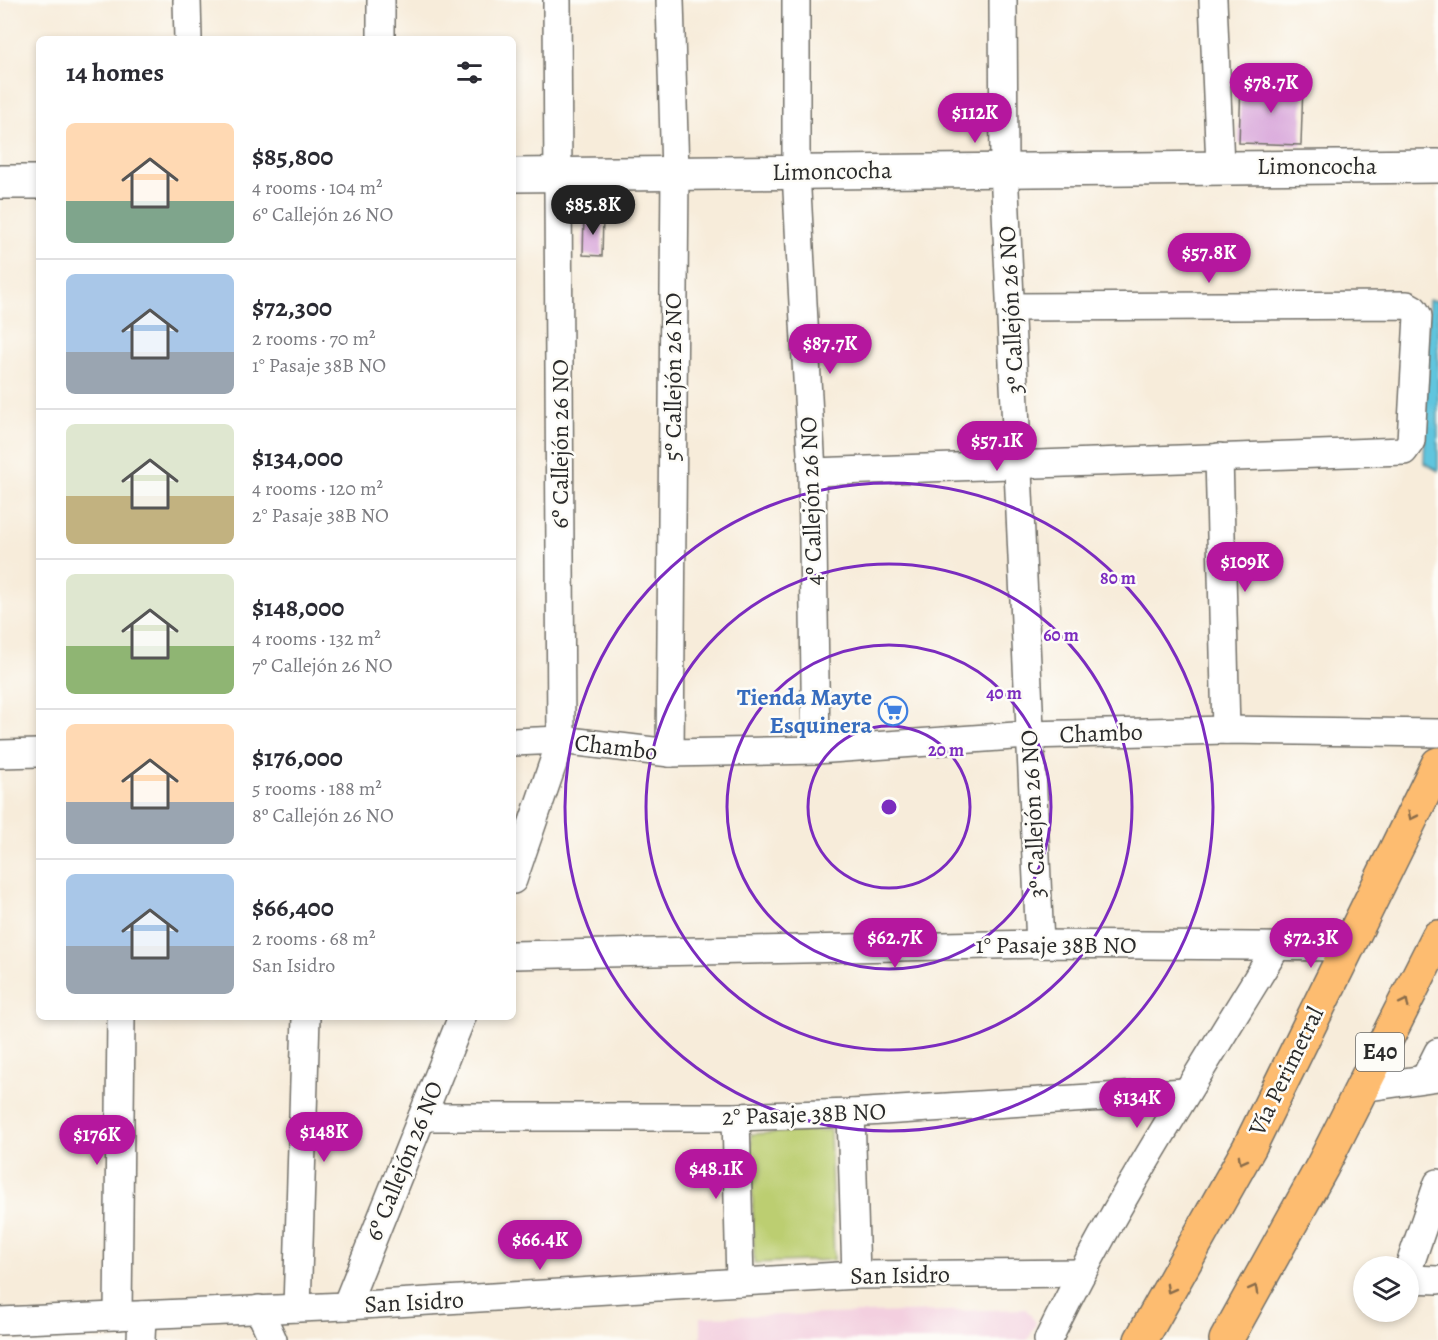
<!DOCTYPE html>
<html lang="en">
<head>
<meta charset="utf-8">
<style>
	body { margin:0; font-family:Alegreya,serif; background:#f7f7f7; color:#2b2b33; height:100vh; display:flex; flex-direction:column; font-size:22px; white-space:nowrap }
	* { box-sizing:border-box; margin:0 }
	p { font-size:20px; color:#7c7c81 }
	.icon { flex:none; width:33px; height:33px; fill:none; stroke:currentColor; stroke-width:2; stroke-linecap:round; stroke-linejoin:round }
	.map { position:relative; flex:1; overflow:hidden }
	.drawer { position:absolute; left:36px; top:36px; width:480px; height:984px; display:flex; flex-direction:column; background:#fff; border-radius:9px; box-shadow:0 3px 9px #0003 }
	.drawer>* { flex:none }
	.tools { position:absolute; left:1353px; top:1256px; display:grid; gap:12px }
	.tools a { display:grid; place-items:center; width:66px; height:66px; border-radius:50%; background:#fff; box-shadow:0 3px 9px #0003; font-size:30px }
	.price { position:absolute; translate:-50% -51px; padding:0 14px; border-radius:21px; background:#b5179e; color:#fff; font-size:20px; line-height:39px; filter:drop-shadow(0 2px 3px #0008) }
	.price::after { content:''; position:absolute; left:50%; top:36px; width:18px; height:14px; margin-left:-9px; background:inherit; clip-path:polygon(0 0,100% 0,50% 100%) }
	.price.active { background:#222; color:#fff }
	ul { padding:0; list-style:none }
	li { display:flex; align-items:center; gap:18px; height:150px; padding:0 30px }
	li+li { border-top:2px solid #e1e1e2 }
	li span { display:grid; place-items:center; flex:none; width:168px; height:120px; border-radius:9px; color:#555 }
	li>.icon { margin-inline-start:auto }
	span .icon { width:72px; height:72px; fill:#fffc; stroke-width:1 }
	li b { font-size:26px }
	h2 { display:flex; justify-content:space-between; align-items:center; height:72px; padding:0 30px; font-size:26px }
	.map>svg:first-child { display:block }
	.built { fill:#f3cfdf }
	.green { fill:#bcce71; stroke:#747c4e; stroke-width:1.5 }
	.water { fill:#61c5de; stroke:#467884; stroke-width:1.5 }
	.building { fill:#d8a5da }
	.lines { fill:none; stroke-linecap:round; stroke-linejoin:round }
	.minor-casing { stroke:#726f68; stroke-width:30 }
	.tertiary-casing { stroke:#726f68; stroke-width:36 }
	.trunk-casing { stroke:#726f68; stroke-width:36 }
	.minor { stroke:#fff; stroke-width:27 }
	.tertiary { stroke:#fff; stroke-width:33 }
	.trunk { stroke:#fdbc70; stroke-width:33 }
	.oneway { stroke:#8a6c4a }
	.ring { fill:none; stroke:#7b2cbf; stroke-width:3 }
	.labels { text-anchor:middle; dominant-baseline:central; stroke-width:5; stroke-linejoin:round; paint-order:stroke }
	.shield { fill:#fdfcf7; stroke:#6a6a68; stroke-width:1.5 }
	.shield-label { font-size:22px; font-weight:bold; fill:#2b2b2b }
	.street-label { font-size:24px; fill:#2b2b2b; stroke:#fdfcf7 }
	.shop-label { font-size:24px; font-weight:bold; fill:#366cbe; stroke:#fdfcf7; text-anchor:end }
	.centre { fill:#7b2cbf; stroke:#fdfcf7; stroke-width:3 }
	.ring-label { font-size:18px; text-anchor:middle; font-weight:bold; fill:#7b2cbf; stroke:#fdfcf7; stroke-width:5; stroke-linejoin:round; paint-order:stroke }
</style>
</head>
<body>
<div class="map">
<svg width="1438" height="1340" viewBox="0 0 1438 1340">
	<rect width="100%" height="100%" fill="#fdfcf7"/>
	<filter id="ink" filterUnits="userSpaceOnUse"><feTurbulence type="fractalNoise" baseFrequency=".0167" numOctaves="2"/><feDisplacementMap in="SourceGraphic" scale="12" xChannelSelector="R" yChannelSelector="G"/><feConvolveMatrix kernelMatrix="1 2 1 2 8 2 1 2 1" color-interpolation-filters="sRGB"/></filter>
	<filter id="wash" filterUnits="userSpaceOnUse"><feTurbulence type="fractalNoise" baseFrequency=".008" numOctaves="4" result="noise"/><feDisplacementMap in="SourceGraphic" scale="24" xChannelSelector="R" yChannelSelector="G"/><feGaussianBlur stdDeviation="1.35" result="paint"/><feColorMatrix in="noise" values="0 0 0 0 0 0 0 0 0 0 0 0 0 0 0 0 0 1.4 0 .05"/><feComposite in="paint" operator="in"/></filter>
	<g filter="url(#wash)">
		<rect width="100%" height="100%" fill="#f7ecda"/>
		<path class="built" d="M1026,1309l10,14 -8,17h-327v-23z"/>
		<path class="green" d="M830,1130l4,130 -80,3 -3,-129z"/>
		<path class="water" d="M1429,300l9,1v170l-14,-8z"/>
		<g id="blocks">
			<g class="building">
				<path d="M1241,82l62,2 -2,61 -62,-2z"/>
				<path d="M584,216l19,1 -1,39 -19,-1z"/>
			</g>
		</g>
	</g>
	<g filter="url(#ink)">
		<use href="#blocks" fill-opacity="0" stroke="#726f68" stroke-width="1.5"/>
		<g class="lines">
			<g class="minor-casing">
				<g id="minor">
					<path d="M187,0l1,39"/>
					<path d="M796,0v172l16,300 4,278"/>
					<path d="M1003,0l1,169 36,775"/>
					<path d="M1213,0l7,166"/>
					<path d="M381,39v-39"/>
					<path d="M1219,457l7,273"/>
					<path d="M812,472l592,-21 7,-10 7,-125 -4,-7 -7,-4 -395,2"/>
					<path d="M513,742l48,-2 109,13 146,-3 212,-15 198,-5 212,3"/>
					<path d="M670,753l5,-580 -5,-173"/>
					<path d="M0,754l39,-1"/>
					<path d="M513,880l48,-140 -4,-740"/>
					<path d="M513,955l527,-11 307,3"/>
					<path d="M1425,1078l13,-26"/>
					<path d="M1362,1088l76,-11"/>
					<path d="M851,1113l5,162"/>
					<path d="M422,1117h314l115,-4 334,-21"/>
					<path d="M736,1117l4,165"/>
					<path d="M1408,1270l30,-87"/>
					<path d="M1408,1279l30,1"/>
					<path d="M346,1306l116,-289"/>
					<path d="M297,1308l9,-291"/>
					<path d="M259,1309l14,31"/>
					<path d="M118,1316l3,-299"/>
					<path d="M0,1321l346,-15 510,-31 225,-2"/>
					<path d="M141,1340l1,-25"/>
					<path d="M1048,1340c66,-137 150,-264 229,-394"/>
				</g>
			</g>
			<g class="tertiary-casing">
				<g id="tertiary">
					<path d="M513,175l925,-9"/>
					<path d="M0,182h39"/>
				</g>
			</g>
			<g class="trunk-casing">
				<g id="trunk">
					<path d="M1141,1340l108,-192 189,-384"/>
					<path d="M1226,1340l96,-173 116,-230"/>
				</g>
			</g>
			<use href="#minor" class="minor"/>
			<use href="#tertiary" class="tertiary"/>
			<use href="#trunk" class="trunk"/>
		</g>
		<defs><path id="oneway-chevron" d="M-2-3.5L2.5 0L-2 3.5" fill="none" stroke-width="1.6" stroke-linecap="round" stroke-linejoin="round" transform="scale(1.5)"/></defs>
		<g class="oneway">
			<use href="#oneway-chevron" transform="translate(1412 816) rotate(116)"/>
			<use href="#oneway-chevron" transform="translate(1405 1003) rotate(-63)"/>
			<use href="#oneway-chevron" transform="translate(1242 1160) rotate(119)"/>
			<use href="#oneway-chevron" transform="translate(1170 1289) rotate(119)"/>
			<use href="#oneway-chevron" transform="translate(1254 1289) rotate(-61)"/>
		</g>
	</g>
	<g class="ring">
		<circle cx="889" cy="807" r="81"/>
		<circle cx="889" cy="807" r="162"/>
		<circle cx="889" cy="807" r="243"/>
		<circle cx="889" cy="807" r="324"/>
	</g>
	<defs>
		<g id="supermarket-ring" transform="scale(1.5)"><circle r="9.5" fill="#fdfcf7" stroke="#3f7fe0" stroke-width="1.5"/><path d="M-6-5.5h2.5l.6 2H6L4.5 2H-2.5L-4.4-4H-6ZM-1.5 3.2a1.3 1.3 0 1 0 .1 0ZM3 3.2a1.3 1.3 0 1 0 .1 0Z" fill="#3f7fe0"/></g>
	</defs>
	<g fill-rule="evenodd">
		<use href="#supermarket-ring" x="893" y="711"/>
	</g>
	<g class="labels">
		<rect class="shield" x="1356" y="1033" width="48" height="38" rx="4.5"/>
		<g class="shield-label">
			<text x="1380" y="1052">E40</text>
		</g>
		<g class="street-label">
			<text x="1317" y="166">Limoncocha</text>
			<text transform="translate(832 171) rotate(-1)">Limoncocha</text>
			<text transform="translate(1011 310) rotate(-93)">3º Callejón 26 NO</text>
			<text transform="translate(673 377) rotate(-90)">5º Callejón 26 NO</text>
			<text transform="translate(560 444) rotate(-90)">6º Callejón 26 NO</text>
			<text transform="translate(811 501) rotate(-92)">4º Callejón 26 NO</text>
			<text transform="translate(1101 733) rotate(-2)">Chambo</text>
			<text transform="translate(616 747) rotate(7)">Chambo</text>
			<text transform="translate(1033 814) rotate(-93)">3º Callejón 26 NO</text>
			<text x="1056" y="945">1° Pasaje 38B NO</text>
			<text transform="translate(1286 1071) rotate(-64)">Vía Perimetral</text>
			<text transform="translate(804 1114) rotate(-2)">2° Pasaje 38B NO</text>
			<text transform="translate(404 1161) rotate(-68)">6º Callejón 26 NO</text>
			<text transform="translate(900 1275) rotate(-1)">San Isidro</text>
			<text transform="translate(414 1302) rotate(-3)">San Isidro</text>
		</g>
		<g class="shop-label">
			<text x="872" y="697">Tienda Mayte<tspan x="872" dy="28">Esquinera</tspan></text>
		</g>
	</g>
	<circle cx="889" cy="807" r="9" class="centre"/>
	<g class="ring-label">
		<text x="1118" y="584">80 m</text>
		<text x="1061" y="641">60 m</text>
		<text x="1004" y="699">40 m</text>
		<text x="946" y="756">20 m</text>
	</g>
</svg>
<div class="tools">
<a><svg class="icon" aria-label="layers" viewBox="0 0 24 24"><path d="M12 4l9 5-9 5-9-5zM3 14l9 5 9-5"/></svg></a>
</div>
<b class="price" style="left:1271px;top:114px">$78.7K</b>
<b class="price" style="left:975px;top:144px">$112K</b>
<b class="price active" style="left:593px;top:236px">$85.8K</b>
<b class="price" style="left:1209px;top:284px">$57.8K</b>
<b class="price" style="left:830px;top:375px">$87.7K</b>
<b class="price" style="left:997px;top:472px">$57.1K</b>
<b class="price" style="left:1245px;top:593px">$109K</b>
<b class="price" style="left:895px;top:969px">$62.7K</b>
<b class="price" style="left:1311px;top:969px">$72.3K</b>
<b class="price" style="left:1137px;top:1129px">$134K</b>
<b class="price" style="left:324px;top:1163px">$148K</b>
<b class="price" style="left:97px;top:1166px">$176K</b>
<b class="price" style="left:716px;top:1200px">$48.1K</b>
<b class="price" style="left:540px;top:1271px">$66.4K</b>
<section class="drawer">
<h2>14 homes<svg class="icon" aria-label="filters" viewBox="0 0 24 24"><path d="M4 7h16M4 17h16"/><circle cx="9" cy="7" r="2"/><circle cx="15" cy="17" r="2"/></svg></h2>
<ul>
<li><span style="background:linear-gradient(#ffd9b3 65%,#7fa58c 0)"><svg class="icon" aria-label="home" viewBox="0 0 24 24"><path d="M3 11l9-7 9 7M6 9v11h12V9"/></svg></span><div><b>$85,800</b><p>4 rooms · 104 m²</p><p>6º Callejón 26 NO</p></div></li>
<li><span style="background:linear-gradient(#a9c7e8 65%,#9aa5b1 0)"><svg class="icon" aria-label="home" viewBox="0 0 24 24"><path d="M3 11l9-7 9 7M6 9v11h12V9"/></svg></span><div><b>$72,300</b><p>2 rooms · 70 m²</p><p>1° Pasaje 38B NO</p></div></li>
<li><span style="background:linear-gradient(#dfe7d0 60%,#c2b280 0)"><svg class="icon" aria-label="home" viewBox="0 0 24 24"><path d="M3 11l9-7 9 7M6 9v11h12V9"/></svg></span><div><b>$134,000</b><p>4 rooms · 120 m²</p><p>2° Pasaje 38B NO</p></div></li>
<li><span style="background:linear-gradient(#dfe7d0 60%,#8fb573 0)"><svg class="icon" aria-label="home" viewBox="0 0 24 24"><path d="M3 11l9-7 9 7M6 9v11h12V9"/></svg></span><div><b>$148,000</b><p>4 rooms · 132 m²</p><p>7º Callejón 26 NO</p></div></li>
<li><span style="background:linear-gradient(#ffd9b3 65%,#9aa5b1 0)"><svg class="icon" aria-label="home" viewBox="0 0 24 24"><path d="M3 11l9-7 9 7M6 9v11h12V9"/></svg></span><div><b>$176,000</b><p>5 rooms · 188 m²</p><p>8º Callejón 26 NO</p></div></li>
<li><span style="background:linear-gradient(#a9c7e8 60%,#9aa5b1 0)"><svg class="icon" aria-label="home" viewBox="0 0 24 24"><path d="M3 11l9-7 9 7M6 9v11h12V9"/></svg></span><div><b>$66,400</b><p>2 rooms · 68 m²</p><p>San Isidro</p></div></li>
</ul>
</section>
</div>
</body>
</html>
